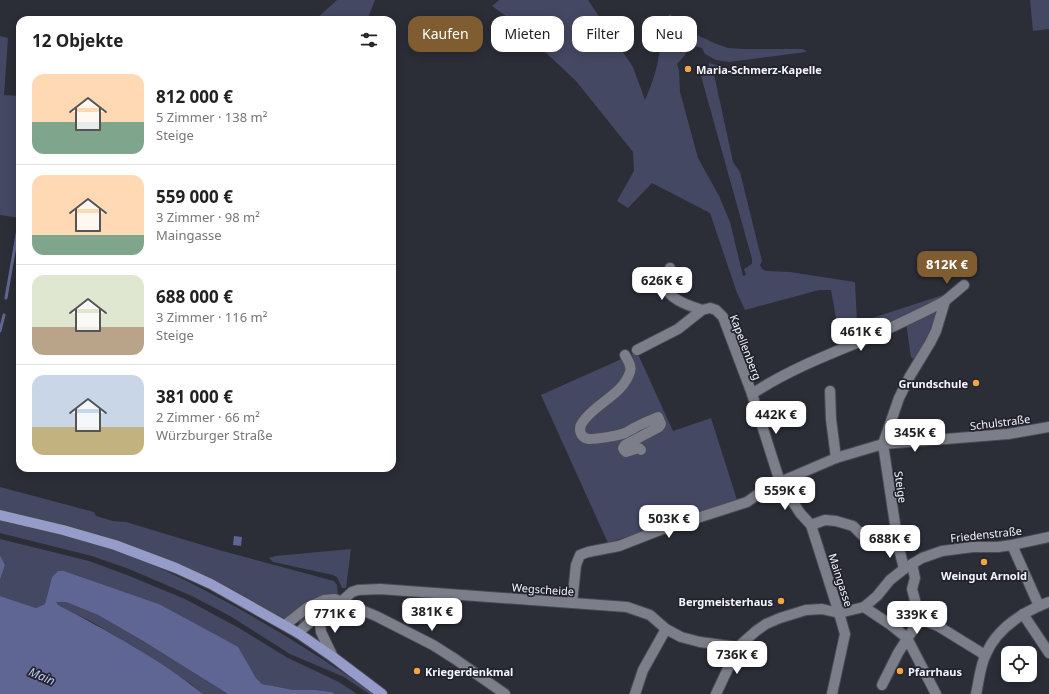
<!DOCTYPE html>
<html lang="de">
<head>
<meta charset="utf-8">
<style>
	body { margin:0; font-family:"Noto Sans",sans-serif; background:#f2f2f2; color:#222; height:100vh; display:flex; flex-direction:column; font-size:15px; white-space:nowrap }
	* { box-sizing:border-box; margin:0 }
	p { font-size:13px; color:#767676 }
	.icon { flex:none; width:22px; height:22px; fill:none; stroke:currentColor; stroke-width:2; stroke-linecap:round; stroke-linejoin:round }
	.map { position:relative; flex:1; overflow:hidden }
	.details { position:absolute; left:16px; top:16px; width:380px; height:456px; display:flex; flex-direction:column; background:#fff; border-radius:12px; box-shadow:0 2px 10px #0003 }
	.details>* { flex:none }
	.top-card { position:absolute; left:408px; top:16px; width:380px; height:36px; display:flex; gap:8px }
	.controls { position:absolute; left:1001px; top:646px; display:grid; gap:8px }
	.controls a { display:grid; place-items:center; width:36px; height:36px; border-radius:8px; background:#fff; box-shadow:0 2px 10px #0003; font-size:20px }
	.price { position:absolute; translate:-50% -34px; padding:0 9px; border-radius:8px; background:#fff; color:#222; font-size:13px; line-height:26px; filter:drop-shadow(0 1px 2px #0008) }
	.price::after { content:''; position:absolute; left:50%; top:24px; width:12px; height:9px; margin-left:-6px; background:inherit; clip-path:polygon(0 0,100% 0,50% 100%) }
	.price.on { background:#805c31; color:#fff }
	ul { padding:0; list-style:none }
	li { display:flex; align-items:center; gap:12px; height:100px; padding:0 16px }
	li+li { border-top:1px solid #e0e0e0 }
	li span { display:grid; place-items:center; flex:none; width:112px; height:80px; border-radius:12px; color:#555 }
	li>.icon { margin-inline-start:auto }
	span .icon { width:48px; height:48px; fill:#fffc; stroke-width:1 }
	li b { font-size:17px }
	h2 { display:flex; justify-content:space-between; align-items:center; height:48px; padding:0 16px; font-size:17px }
	.pill { padding:0 14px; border-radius:12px; background:#fff; box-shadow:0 2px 10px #0003; font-size:14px; line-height:36px }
	.pill.on { background:#805c31; color:#fff }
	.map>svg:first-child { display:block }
	.green { fill:#454863 }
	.water { fill:#606694 }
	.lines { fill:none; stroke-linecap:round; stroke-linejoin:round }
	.stream { stroke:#606694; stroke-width:3 }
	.minor-casing { stroke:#4a4b53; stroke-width:12 }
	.major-casing { stroke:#4a4b53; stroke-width:12 }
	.minor { stroke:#7c7e8a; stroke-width:10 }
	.major { stroke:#969cca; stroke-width:10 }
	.poi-dot { fill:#f3a443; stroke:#22232d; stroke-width:1.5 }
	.labels { text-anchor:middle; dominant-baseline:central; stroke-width:3.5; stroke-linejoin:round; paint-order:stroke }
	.poi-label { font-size:11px; font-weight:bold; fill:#f3f4fb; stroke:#22232d; text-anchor:start }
	.street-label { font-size:11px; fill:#f3f4fb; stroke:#22232d }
	.water-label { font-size:12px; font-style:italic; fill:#c5ccf8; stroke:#22232d }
</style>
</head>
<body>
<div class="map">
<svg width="1049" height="694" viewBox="0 0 1049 694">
	<rect width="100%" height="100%" fill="#2b2d37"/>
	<g class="green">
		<path d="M337,0h38l-8,20h-52z"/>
		<path d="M499,0h89l45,67 12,33c12,-27 18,-51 14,-81l2,-2c6,17 10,25 26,33l-2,5 -8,9 2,7 1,21 18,66 21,38 11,26 13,54 3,-1 -2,-6 8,-5v-5l-51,-183 4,-1 3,-5 1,-7 11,3 -1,5 -5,3 19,88 7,10 22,89 -2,4 2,4 4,2 24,1 65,10 2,41 86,-28 -4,6 -98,46 -10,-57h-12l-74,20 -8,-17 -27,-80 -58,-30 -24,25 -11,-7 17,-30 -1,-19 -57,-71 -66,-62 -18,-13z"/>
		<path d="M1030,0h19v29l-16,2z"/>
		<path d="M670,14l11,11 14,9 19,9 14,5 16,1h58l3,1 1,2 -77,10 -13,-2 -11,-6 -3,-6c-20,-5 -27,-10 -36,-29z"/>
		<path d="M0,36l8,2 -4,57 16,1v122l-20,-3z"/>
		<path d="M938,311l-9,28 -13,22 -5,-4 -5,-34z"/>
		<path d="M637,352l36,79 38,-13 26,82 -129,43 -67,-148z"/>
		<path d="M0,487l94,25 2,4 17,5 13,1 93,28 115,31 3,4 1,10 -53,24 -55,-31 -58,-27 -26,-9 -146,-41z"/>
		<path d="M0,520c39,10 79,19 118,32 32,10 63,26 94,42 57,30 110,64 163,100h-6l-25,-17 -54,-23 -60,-38 -38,-20 -63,-27 -37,-13 -92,-23z"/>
		<path d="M0,539l89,22 38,14 58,24 54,29 49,30 51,24 18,12h-22l-3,-2 -17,-2h-21l-32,-6 -6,-6 -18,-30 -79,-44 -95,-33h-6l-6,6 -7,27 -9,4 -36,-12v-16l5,-15 -5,-10z"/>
		<path d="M351,549l-5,39h-4l-5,-11 -4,-2 -60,-13 -4,-4 6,-2z"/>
		<path d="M56,602h10l32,13 45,26 85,53h-25l-12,-10 -52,-34 -47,-28 -35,-17z"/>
		<path d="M321,607h3l-19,16 -5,1 -1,-2c5,-8 13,-13 22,-15z"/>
	</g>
	<g class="water">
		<path d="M234,536l8,1 -1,9 -8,-1z"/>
		<path d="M0,555l5,10 -5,15z"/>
		<path d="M58,571h6l95,33 59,32 20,11 18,31 6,6 32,6h21l17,2 3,2h-107l-85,-53 -45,-26 -32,-13h-10l2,3c48,25 103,55 145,89h-203v-98l36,12 9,-4 7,-27z"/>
	</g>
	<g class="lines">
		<g class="stream">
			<path d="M6,298l12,-69"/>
			<path d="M0,331l4,-16"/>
		</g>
		<g class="minor-casing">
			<g id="minor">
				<path d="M670,268c-2,5 -6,10 -5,15 1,16 25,23 37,27"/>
				<path d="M637,350l41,-21 24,-19 8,-2 6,2 7,7 29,77 28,88 20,31 11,12 28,88 6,21 -13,60"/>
				<path d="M625,355c3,6 7,11 5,17 -8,24 -35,31 -48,51 -4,6 -2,15 7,16 9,0 28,-3 36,-6 4,-2 7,-4 11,-6 7,-4 15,-7 22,-10l3,7 -2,3 -34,18 -2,3 1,2 2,2 13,-4 2,2"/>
				<path d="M830,391l1,28 5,39"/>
				<path d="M752,394c33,-22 70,-37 107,-52 29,-13 58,-26 86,-41"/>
				<path d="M811,525l14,-5 11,1 17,5 12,12 5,2 28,4"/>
				<path d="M1012,545l27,61"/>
				<path d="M912,564l3,14 -3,11 8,30"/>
				<path d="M904,569l-6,-25 -15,-100 16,-46 11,-22 20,-33 6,-12 9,-30 19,-16"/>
				<path d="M572,603l4,-38 4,-10 8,-3 31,-6 41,-16 87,-28 14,-10 19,-10 56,-24 47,-14 125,-10 41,-7"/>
				<path d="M864,607l27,18 16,13 29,56"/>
				<path d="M839,613l25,-6 13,-11 13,-16 14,-11 18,-11 20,-7 31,-4h25l14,-2 37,-8"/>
				<path d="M1023,614l26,39"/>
				<path d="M319,616l2,16 12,25"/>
				<path d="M920,619l18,7 47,29"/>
				<path d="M285,625l23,-18 16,-7 11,-1 41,17 57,29 22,14 50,35"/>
				<path d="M298,633l13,-12 30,-19 11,-10 6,-2 22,-1 247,18 23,8 16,14 15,8 19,5 38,5"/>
				<path d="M882,685l16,-32 22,-34"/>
				<path d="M635,694l8,-24 23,-41"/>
				<path d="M716,694l22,-47 18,-16 10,-7 14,-6 26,-8 16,-1 17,4"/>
				<path d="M976,694c3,-13 4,-28 10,-40 11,-26 37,-42 63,-52"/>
			</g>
		</g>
		<g class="major-casing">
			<path id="major" d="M0,515l63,15 52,15 61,23 35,16 87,49 35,24 49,37"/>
		</g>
		<use href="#minor" class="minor"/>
		<use href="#major" class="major"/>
	</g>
	<g class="poi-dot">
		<circle cx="688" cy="69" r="4"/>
		<circle cx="976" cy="383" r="4"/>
		<circle cx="984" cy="562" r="4"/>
		<circle cx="781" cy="601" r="4"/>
		<circle cx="417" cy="671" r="4"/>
		<circle cx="900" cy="671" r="4"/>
	</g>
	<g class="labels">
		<g class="poi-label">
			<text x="696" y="69">Maria-Schmerz-Kapelle</text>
			<text x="968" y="383" text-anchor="end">Grundschule</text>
			<text x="984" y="575" text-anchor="middle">Weingut Arnold</text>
			<text x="773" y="601" text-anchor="end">Bergmeisterhaus</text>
			<text x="425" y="671">Kriegerdenkmal</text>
			<text x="908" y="671">Pfarrhaus</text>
		</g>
		<g class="street-label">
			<text transform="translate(746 347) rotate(69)">Kapellenberg</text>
			<text transform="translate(1000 422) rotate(-7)">Schulstraße</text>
			<text transform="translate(901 487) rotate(82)">Steige</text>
			<text transform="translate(986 534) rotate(-6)">Friedenstraße</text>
			<text transform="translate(841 580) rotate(72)">Maingasse</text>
			<text transform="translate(543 589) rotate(4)">Wegscheide</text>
		</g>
		<g class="water-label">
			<text transform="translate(42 676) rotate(23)">Main</text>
		</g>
	</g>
</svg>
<div class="controls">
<a><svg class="icon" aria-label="locate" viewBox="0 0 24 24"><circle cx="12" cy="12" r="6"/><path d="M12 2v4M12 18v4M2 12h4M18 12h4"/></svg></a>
</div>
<b class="price on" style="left:947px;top:285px">812K €</b>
<b class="price" style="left:662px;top:301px">626K €</b>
<b class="price" style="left:861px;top:352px">461K €</b>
<b class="price" style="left:776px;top:435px">442K €</b>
<b class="price" style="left:915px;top:453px">345K €</b>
<b class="price" style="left:785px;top:511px">559K €</b>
<b class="price" style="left:669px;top:539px">503K €</b>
<b class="price" style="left:890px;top:559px">688K €</b>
<b class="price" style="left:432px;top:632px">381K €</b>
<b class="price" style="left:335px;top:634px">771K €</b>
<b class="price" style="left:917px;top:635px">339K €</b>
<b class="price" style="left:737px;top:675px">736K €</b>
<div class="top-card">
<a class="pill on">Kaufen</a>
<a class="pill">Mieten</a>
<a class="pill">Filter</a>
<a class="pill">Neu</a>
</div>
<section class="details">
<h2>12 Objekte<svg class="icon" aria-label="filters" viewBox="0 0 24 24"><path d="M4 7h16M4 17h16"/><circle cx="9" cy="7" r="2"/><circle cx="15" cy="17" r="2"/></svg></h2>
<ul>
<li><span style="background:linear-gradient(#ffd9b3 60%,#7fa58c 0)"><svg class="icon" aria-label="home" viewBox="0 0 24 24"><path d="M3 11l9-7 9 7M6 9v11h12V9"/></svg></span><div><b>812 000 €</b><p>5 Zimmer · 138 m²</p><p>Steige</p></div></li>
<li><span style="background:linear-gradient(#ffd9b3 75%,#7fa58c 0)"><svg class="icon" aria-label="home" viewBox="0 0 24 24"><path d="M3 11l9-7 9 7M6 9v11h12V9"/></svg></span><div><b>559 000 €</b><p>3 Zimmer · 98 m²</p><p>Maingasse</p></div></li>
<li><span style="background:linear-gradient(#dfe7d0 65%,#b9a48a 0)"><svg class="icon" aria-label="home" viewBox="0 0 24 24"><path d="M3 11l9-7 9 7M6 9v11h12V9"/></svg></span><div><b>688 000 €</b><p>3 Zimmer · 116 m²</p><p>Steige</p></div></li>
<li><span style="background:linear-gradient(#c9d6e8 65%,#c2b280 0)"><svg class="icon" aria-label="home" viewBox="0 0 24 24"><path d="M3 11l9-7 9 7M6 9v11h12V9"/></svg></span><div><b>381 000 €</b><p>2 Zimmer · 66 m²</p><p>Würzburger Straße</p></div></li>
</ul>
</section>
</div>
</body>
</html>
